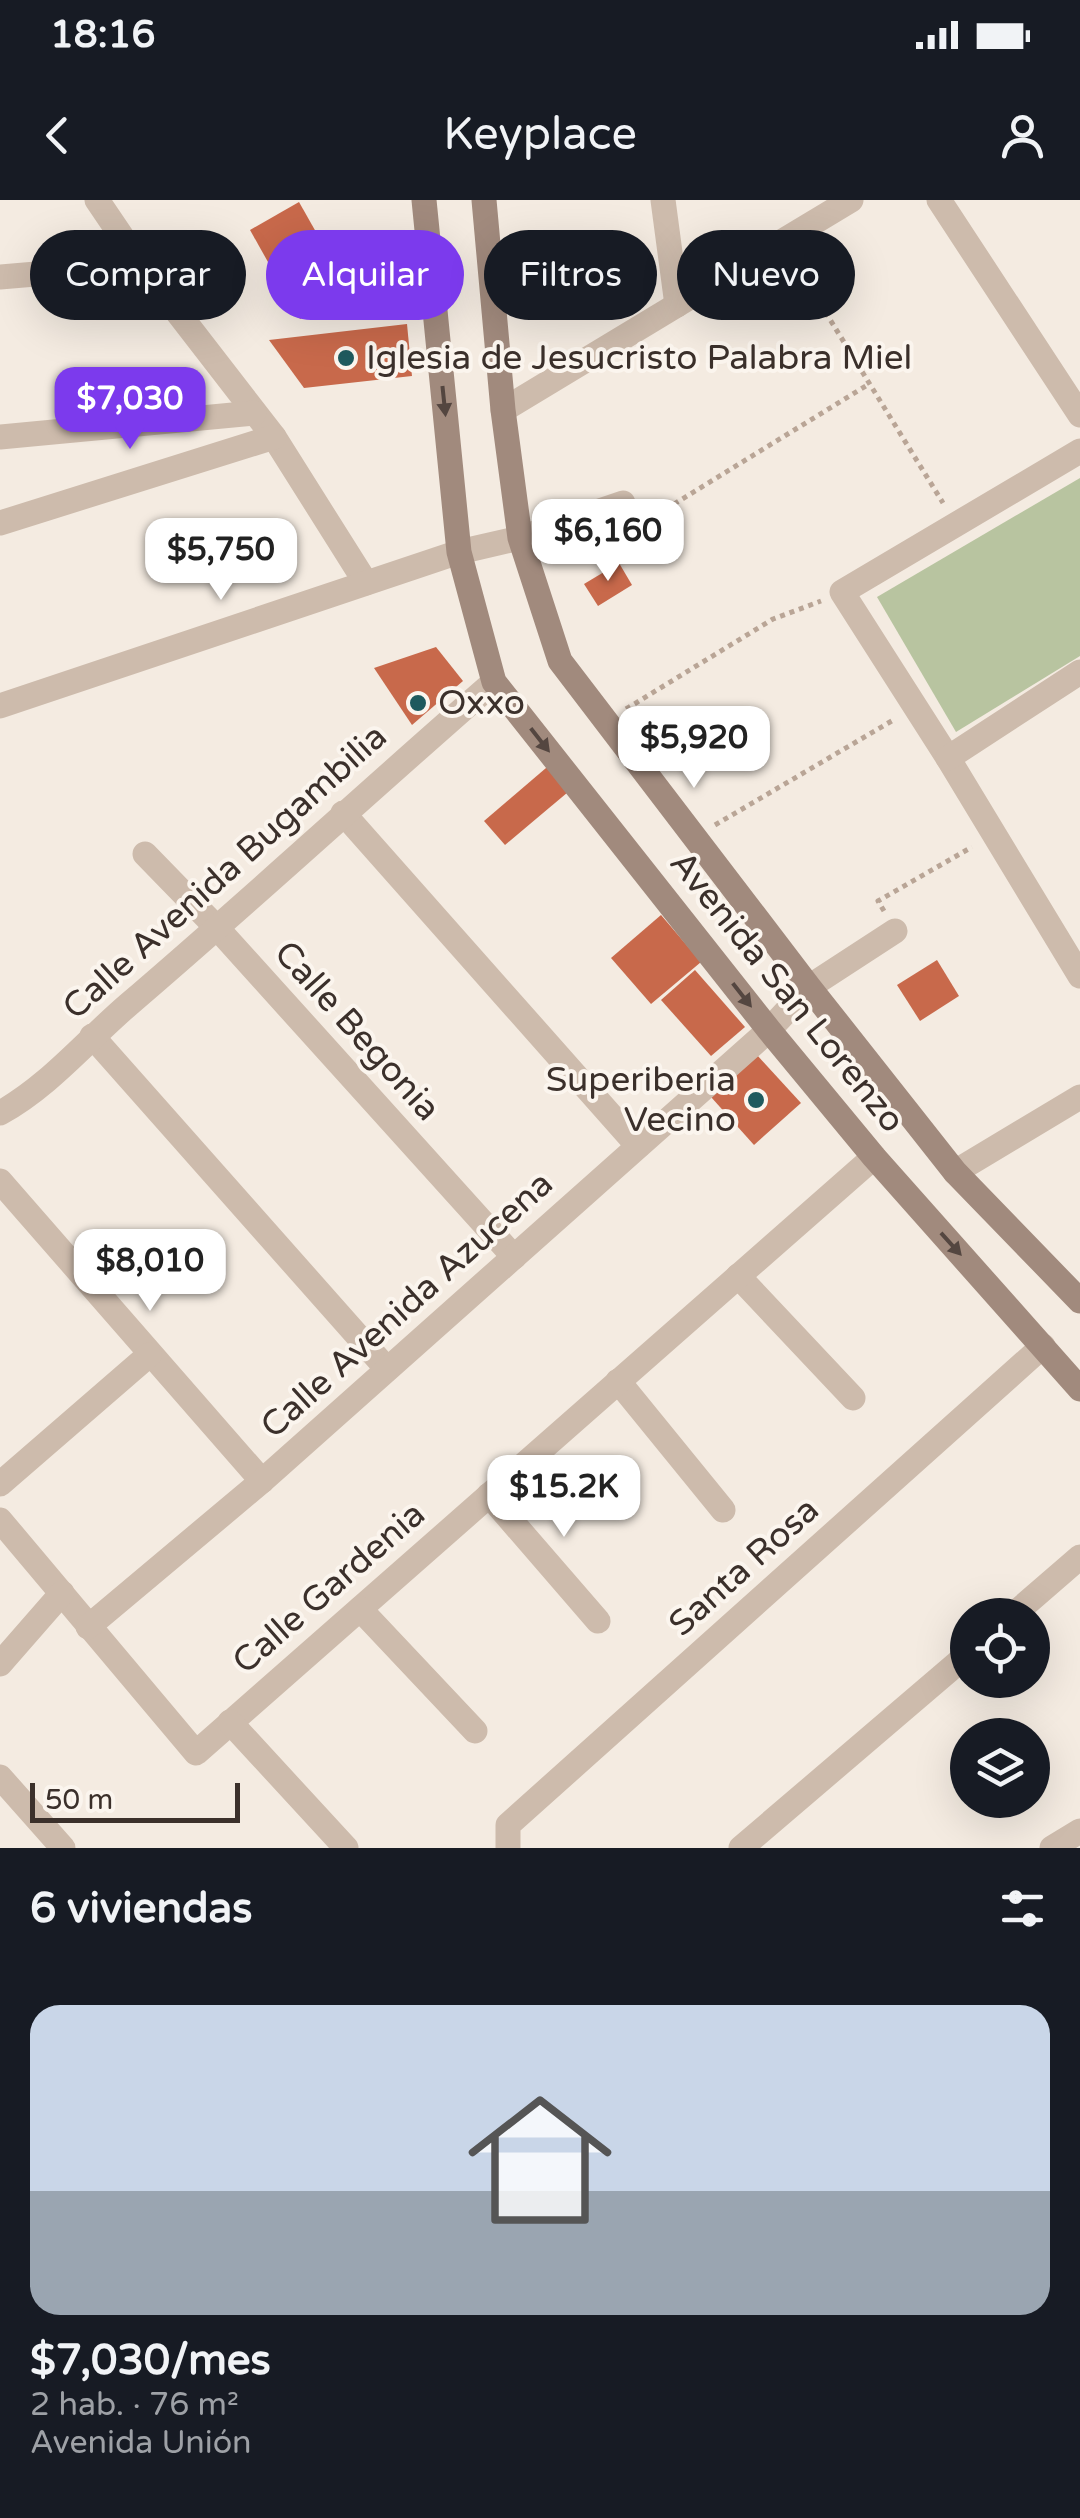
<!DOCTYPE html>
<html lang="es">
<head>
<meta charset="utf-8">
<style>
	body { margin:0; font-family:"Varela Round",sans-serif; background:#242831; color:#f1f3f6; height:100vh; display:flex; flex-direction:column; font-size:38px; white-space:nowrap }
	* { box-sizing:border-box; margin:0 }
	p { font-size:32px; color:#9ea1a6 }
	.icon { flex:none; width:55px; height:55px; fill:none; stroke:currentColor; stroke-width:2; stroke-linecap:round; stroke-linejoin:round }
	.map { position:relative; height:1648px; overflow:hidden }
	.sheet { display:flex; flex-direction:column; background:#171b24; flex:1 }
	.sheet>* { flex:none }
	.top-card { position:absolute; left:30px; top:30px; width:1020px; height:90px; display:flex; gap:20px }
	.tools { position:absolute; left:950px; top:1398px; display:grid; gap:20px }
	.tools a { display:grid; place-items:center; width:100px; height:100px; border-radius:50%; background:#171b24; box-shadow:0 10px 40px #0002; font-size:50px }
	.scale { position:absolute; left:30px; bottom:25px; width:210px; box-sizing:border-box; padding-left:10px; border:5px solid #3b302b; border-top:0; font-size:28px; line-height:35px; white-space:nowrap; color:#3b302b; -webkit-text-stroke:8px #fbf5ee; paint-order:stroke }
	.price { position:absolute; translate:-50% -85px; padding:0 22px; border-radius:20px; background:#fff; color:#222; font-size:32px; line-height:65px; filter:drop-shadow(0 2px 5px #0008) }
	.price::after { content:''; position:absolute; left:50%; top:60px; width:30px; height:22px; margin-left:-15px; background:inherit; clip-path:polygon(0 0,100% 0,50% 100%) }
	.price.current { background:#7c3aed; color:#fff }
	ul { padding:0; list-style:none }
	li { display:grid; align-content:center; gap:20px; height:530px; padding:0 30px }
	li+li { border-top:2px solid #363941 }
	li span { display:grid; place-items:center; height:310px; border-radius:30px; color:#555 }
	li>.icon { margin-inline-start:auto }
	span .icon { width:180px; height:180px; fill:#fffc; stroke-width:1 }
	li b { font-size:42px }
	h2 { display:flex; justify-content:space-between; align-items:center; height:120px; padding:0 30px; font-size:42px }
	.chip { padding:0 35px; border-radius:45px; background:#171b24; box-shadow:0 10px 40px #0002; font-size:35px; line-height:90px }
	.chip.current { background:#7c3aed; color:#fff }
	.status { display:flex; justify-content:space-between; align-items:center; height:70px; padding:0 50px; background:#171b24; direction:ltr }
	.status svg { height:28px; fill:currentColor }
	header { display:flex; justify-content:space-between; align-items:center; height:130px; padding:0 30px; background:#171b24; font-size:45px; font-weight:600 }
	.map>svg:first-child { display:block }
	.park { fill:#b8c4a0 }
	.building { fill:#c8694b }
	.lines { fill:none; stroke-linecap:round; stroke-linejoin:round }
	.path { stroke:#b9a596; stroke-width:5; stroke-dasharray:5 5; stroke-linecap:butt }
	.street { stroke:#cdbbac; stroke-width:25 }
	.secondary { stroke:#a18a7d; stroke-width:25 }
	.oneway { fill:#544640 }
	.poi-dot { fill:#1f5a5e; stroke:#fbf5ee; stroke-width:4 }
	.labels { text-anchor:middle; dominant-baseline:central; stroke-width:8; stroke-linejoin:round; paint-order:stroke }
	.poi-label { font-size:35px; fill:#3b302b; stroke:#fbf5ee; text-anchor:start }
	.street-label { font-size:35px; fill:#3b302b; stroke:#fbf5ee }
</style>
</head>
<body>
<div class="status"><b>18:16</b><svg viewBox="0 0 49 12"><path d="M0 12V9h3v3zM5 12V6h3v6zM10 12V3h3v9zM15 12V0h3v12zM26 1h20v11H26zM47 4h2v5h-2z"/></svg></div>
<header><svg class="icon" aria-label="back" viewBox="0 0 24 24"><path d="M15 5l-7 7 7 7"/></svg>Keyplace<svg class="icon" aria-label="person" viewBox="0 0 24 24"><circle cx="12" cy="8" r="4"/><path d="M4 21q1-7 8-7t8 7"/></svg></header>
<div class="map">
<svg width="1080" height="1648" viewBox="0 0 1080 1648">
	<rect width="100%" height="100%" fill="#f4ebe1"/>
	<path class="park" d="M1080,278v178l-124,76 -79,-135z"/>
	<g class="building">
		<path d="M299,2l51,90 -50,27 -50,-89z"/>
		<path d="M407,124l5,52 -108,12 -35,-48z"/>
		<path d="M619,363l13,22 -34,21 -14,-22z"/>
		<path d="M436,447l27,34 -51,44 -38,-57z"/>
		<path d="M553,562l21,25 -69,58 -21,-24z"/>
		<path d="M661,715l40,47 -50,42 -40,-46z"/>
		<path d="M937,760l22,36 -39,25 -23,-36z"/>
		<path d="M695,770l50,57 -34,29 -50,-56z"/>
		<path d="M757,855l44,48 -47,42 -43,-48z"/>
	</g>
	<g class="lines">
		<g class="path">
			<path d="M794,61l149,242"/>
			<path d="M640,325l229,-141"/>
			<path d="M626,509l147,-90 48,-18"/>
			<path d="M715,625l180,-106"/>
			<path d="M884,711l-6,-10 94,-54"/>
		</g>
		<g class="street">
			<path d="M97,0l44,65 133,172 92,146"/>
			<path d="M663,0l14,105"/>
			<path d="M939,0l141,215"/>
			<path d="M0,77l141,-12"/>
			<path d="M503,210l348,-210"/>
			<path d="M0,237l254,-24"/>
			<path d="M1080,251l-238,141 106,166 132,218"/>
			<path d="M0,323l274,-86"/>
			<path d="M0,506l459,-154 61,-14 103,-35"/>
			<path d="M948,558l132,-86"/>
			<path d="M343,613l295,333"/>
			<path d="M145,654l73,75 296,328"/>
			<path d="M92,836l295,333"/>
			<path d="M0,913c48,-26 86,-72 128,-108 124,-106 243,-216 366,-323"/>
			<path d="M955,972l125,-75"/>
			<path d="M0,981l262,300"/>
			<path d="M738,1076l115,122"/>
			<path d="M618,1181l105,129"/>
			<path d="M0,1284l149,-129"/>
			<path d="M489,1295l109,126"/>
			<path d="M0,1320l196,233 678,-596"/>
			<path d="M360,1409l115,122"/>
			<path d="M1013,1415l67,-58"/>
			<path d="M88,1427l174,-146 507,-451 40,-43 86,-56"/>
			<path d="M0,1464l62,-71"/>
			<path d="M230,1522l116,126"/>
			<path d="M0,1577l63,71"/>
			<path d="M508,1648v-23l535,-479"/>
			<path d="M741,1648l227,-194"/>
			<path d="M1052,1648l28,-17"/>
		</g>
		<g class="secondary">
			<path d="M424,0l35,352 35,130 275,348 105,127 206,232"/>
			<path d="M484,0l19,210 17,128 40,123 249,326 146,185 125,129"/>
		</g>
	</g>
	<defs><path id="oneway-solid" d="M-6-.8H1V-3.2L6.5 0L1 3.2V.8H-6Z" transform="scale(2.5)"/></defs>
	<g class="oneway">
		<use href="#oneway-solid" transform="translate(444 201) rotate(84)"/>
		<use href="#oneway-solid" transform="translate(540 540) rotate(52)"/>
		<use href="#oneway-solid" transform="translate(742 795) rotate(52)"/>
		<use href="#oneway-solid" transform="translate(951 1044) rotate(48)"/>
	</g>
	<g class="poi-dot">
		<circle cx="346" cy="158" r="10"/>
		<circle cx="418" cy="503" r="10"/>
		<circle cx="756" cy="900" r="10"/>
	</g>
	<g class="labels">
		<g class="poi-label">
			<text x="366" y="158">Iglesia de Jesucristo Palabra Miel</text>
			<text x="438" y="503">Oxxo</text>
			<text x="736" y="880" text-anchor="end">Superiberia<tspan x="736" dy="40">Vecino</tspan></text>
		</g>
		<g class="street-label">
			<text transform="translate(225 672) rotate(-42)">Calle Avenida Bugambilia</text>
			<text transform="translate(787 792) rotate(51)">Avenida San Lorenzo</text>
			<text transform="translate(357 831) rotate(48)">Calle Begonia</text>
			<text transform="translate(407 1105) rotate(-42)">Calle Avenida Azucena</text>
			<text transform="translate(744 1367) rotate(-42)">Santa Rosa</text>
			<text transform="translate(329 1388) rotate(-41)">Calle Gardenia</text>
		</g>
	</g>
</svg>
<div class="tools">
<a><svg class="icon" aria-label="locate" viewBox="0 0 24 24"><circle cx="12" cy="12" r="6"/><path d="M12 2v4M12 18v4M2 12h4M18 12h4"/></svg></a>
<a><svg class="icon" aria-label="layers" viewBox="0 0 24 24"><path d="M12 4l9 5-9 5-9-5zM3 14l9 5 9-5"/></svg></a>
</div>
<div class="scale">50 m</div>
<b class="price current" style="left:130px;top:252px">$7,030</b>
<b class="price" style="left:608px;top:384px">$6,160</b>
<b class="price" style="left:221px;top:403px">$5,750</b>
<b class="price" style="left:694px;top:591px">$5,920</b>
<b class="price" style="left:150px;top:1114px">$8,010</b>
<b class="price" style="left:564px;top:1340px">$15.2K</b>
<div class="top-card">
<a class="chip">Comprar</a>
<a class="chip current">Alquilar</a>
<a class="chip">Filtros</a>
<a class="chip">Nuevo</a>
</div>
</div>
<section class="sheet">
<h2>6 viviendas<svg class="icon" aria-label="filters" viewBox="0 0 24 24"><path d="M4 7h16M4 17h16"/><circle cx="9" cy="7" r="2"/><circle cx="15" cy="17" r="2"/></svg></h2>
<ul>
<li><span style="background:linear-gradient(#c9d6e8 60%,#9aa5b1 0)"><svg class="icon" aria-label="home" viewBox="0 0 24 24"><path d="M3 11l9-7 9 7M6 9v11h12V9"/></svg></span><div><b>$7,030/mes</b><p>2 hab. · 76 m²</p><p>Avenida Unión</p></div></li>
</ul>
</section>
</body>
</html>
